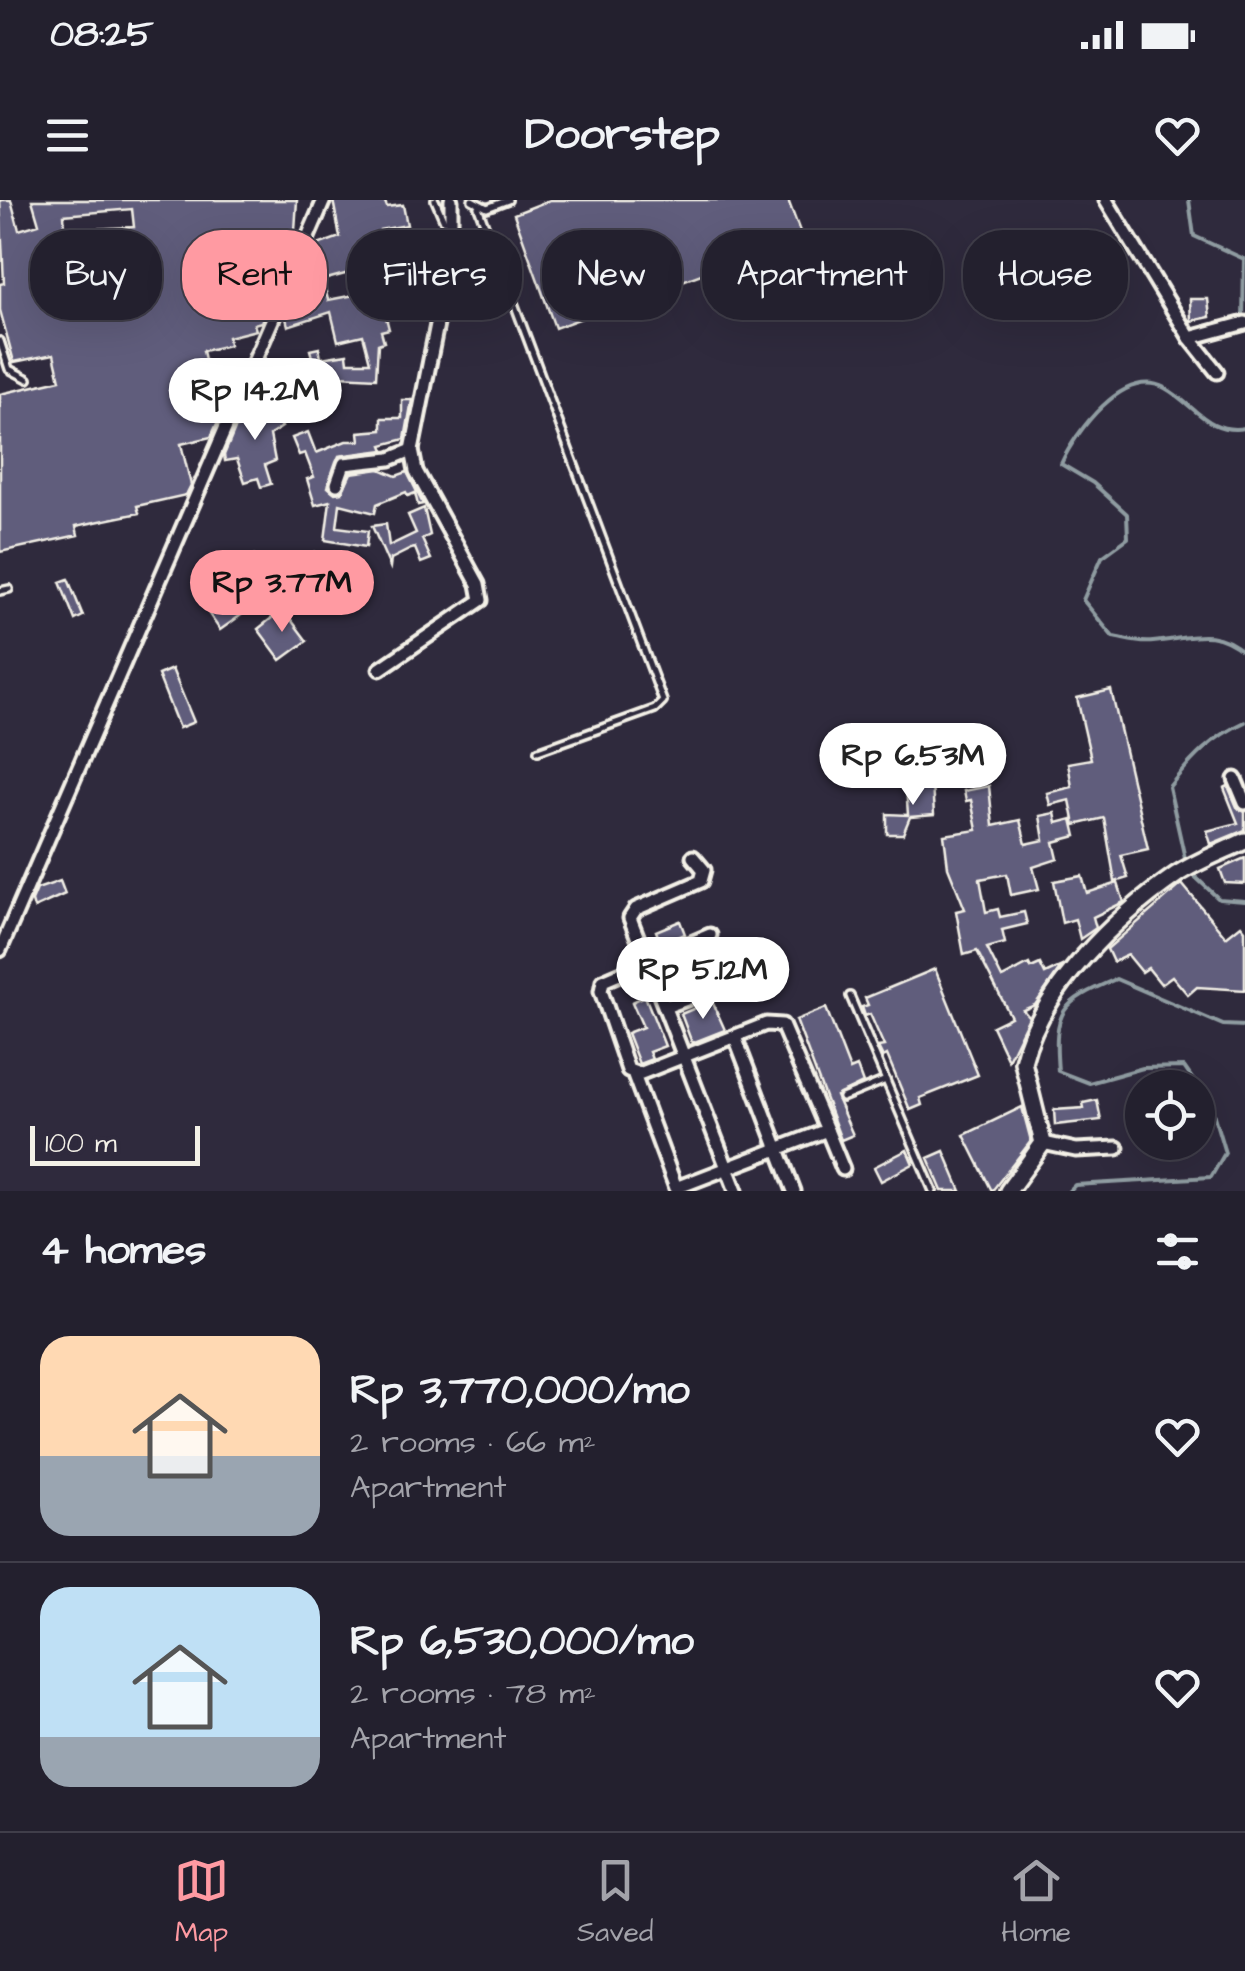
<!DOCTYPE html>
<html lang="en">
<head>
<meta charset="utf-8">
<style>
	body { margin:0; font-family:"Architects Daughter",sans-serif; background:#2f2d3a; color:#f1f3f6; height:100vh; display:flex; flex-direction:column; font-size:38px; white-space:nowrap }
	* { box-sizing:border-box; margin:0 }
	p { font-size:32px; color:#a3a3aa }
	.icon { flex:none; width:55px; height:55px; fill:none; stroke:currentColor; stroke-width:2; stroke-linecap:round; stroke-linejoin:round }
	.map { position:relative; height:991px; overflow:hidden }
	.side { display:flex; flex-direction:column; background:#23202e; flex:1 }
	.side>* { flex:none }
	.hud { position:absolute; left:30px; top:30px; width:1185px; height:90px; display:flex; gap:20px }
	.buttons { position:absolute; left:1125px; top:870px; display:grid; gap:20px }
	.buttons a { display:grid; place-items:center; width:90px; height:90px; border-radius:50%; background:#23202e; box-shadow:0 10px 40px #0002,0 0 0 2px #403e4a; font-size:50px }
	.scale { position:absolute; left:30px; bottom:25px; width:170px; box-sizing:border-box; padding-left:10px; border:5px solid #f4f1e8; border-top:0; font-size:28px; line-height:35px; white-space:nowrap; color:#f4f1e8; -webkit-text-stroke:8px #2f2a3d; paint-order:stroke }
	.price { position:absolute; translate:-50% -85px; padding:0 22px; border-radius:35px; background:#fff; color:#222; font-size:32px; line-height:65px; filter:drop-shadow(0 2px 5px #0008) }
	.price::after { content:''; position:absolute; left:50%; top:60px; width:30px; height:22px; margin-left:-15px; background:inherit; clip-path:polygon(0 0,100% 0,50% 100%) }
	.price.current { background:#ff9aa2; color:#111 }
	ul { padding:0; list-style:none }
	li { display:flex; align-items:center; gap:30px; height:250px; padding:0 40px }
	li+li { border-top:2px solid #403e4a }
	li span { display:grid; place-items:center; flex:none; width:280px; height:200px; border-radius:30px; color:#555 }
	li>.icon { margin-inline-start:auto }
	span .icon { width:120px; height:120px; fill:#fffc; stroke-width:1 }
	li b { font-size:42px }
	h2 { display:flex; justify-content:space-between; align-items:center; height:120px; padding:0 40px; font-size:42px }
	.chip { padding:0 35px; border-radius:40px; background:#23202e; box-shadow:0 10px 40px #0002,0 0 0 2px #403e4a; font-size:35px; line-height:90px }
	.chip.current { background:#ff9aa2; color:#111 }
	.status { display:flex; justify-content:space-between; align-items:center; height:70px; padding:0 50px; background:#23202e; direction:ltr }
	.status svg { height:28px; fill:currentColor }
	header { display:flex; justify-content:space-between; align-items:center; height:130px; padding:0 40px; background:#23202e; font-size:45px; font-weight:700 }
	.dock { display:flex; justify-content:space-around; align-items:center; height:140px; border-top:2px solid #403e4a; background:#23202e; font-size:28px; color:#a3a3aa }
	.dock a { display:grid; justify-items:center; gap:5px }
	.dock .current { color:#ff9aa2 }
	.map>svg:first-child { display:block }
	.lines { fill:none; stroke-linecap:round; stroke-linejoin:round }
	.stream { stroke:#8f9ca1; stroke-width:4 }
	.building { fill:#605d7b; stroke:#f4f1e8; stroke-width:2.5; fill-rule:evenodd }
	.lane-casing { stroke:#f4f1e8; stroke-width:12 }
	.street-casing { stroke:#f4f1e8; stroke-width:19 }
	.secondary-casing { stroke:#f4f1e8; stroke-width:22 }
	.lane { stroke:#2f2a3d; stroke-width:5 }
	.street { stroke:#2f2a3d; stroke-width:11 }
	.secondary { stroke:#2f2a3d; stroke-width:15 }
</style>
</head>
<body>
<div class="status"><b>08:25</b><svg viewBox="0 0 49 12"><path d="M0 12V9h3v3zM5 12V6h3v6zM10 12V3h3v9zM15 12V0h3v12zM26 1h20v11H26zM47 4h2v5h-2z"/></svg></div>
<header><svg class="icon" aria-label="menu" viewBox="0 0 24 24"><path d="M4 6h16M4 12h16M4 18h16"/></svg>Doorstep<svg class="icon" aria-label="heart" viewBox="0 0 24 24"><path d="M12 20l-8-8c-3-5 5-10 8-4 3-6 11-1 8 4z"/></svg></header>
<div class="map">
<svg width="1245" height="991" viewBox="0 0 1245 991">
	<rect width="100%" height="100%" fill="#2f2a3d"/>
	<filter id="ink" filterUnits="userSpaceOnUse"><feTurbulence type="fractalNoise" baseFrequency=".01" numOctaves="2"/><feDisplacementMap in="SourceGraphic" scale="20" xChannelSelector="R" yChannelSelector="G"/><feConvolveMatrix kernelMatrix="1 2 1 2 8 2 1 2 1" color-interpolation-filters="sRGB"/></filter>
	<g filter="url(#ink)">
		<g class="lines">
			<g class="stream">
				<path d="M1189,0l5,36 50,23 -1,61"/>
				<path d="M1245,228c-37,7 -51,-24 -80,-40 -42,-22 -90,45 -104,76l32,19 34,31 1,24 -26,19 -19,43 30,37c12,2 27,7 40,5 36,-3 60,-17 92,11"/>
				<path d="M1186,663l-17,-76c23,-29 43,-50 76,-65"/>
				<path d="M1190,672l29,27 26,2"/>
				<path d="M1069,991l6,-6 136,-8 14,-24 -14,-47 -27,-39 -41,1 -54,15 -31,-12c-5,-61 3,-69 58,-92l107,46 22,1"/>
			</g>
		</g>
		<g class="building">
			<path d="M0,0h11l8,30 20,-6 -7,-24h265l-3,46 -13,29h-9l-1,-6 -11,1 -1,-16 -29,-3 -3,14 -15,4 10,43 45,-11 1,5 -7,16 -7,2 2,6 -28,7 1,8 -26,6 16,68 -8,18 -30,7 10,41 -5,10 -49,11 2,7 -63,13 2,9 -78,17v-158l60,-14 -6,-26 -40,8 -14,-52v-26l4,-1zM132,9l2,18 -69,3 -1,-15zM94,60v7l62,2 -2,15 -59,14 -2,-10 -14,3 -5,-20z"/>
			<path d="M333,0l52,2 2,5 16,-2 4,20 -28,5 50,16 -15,30 -19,-7 4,31 -17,2 7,27 -8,2 3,11 -6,2 -2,34 -37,-2 1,10 -19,3 -11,-39 9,-2 2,10 26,-4 1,8h22l-7,-27 -25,6 -7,-29 -43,14 -3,-12 15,-6 -4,-19 19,-43 25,-9zM360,70l10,22 -42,8 -5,-20z"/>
			<path d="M550,0h238l14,37 -247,91 -41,-114z"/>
			<path d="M1190,99h18l2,18 -19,4z"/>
			<path d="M280,165l10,26 -17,7 -11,-27z"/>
			<path d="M268,196l10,11 -7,5 11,15 -12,8 5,26 -10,4 6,19 -10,3 -3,-9 -13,4 -8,-23 -12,2 -1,-6 11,-26 18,-10 -5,-8z"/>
			<path d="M402,200h10l-7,39 -23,6 2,5 -45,6 -11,31 7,6 7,-1 9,-19 29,-4 16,7 11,-4 16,32 -5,1 -3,-12 -7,3 -2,-4 -29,12 -2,9 -35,-9 -3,23 31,4 -2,16 -41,-7 5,-39 -15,4 -8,-26 7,-2 -9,-24 -6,2 -7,-17 16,-6 8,21 30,-12h14l-1,-9 23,-2v-12h20z"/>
			<path d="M424,308l6,27 -8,4 9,20 -10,4 -6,-15 -4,1 -20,10 -1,8 -18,-41 14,-2 3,22 27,-13 -8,-18z"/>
			<path d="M314,352l24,39 -24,16 -25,-40z"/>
			<path d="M254,355l24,34 -58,41 -24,-35z"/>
			<path d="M68,379l15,37 -8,4 -15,-38z"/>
			<path d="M283,409l24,32 -26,19 -23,-31z"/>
			<path d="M172,469l22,53 -15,6 -21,-53z"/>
			<path d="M1111,490l37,159 -27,6 7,23 -13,4 -11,-64 -29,7 -5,-25 -20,5 -3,-12 25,-6 -4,-24 23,-4 -14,-61z"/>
			<path d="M932,584l2,31 -24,2 -7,17h-16v-20l21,1 -2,-29z"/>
			<path d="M989,586l4,40 27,-6 6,24 18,-4 -4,-24 15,-3 2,10 15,-4 4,17 -22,6 4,17 -25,8 6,22 -28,6 -4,-21 -27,5 6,33 12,-3 2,8 24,-5 3,12 -25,6 3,13 -18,5 15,30 27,-14 2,4 9,-4 5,10 17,-8 -27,39 -12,5 6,7 -21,43 -16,-34 19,-9 -34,-66 -13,4 -8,-44 9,-2 -17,-42 -4,-32 33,-5 -6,-30 -5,1 -2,-10z"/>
			<path d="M1228,586l9,21 8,5v18l-34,14 -4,-13 31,-8 -14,-35z"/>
			<path d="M1245,658v26l-20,-1 -5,-14z"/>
			<path d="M1082,676l5,17 31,-10 6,19 -31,15 3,11 -16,11 -5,-20 -13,4 -8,-42z"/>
			<path d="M60,681l5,13 -31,14 -2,-7 5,-12z"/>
			<path d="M1182,684l44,53 15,-12 4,5v60l-48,-3 -9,8 -16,-19 -11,8 -13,-16 -6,4 -14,-17 -15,7 -6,-13z"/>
			<path d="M680,721l5,13 -24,10 -5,-13z"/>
			<path d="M685,756l6,17 16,-7 5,13 -24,9 -12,-28z"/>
			<path d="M935,769l43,106 -58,23 2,7 -12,5 -23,-55 -4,2 -5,-10 6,-1 -14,-32 -5,2 -3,-9 6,-2 -3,-7z"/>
			<path d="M645,796l20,50 -16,6 3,7 -13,5 -12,-31 16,-6 -11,-25z"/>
			<path d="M712,801l13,29 -33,13 -11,-29z"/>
			<path d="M826,808l24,62 7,-3 6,16 -27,13 17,39 -12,5 -45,-120z"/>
			<path d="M1097,900l4,20 -46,5 -1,-15 30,-2 -1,-5z"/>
			<path d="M1022,907l9,34 -39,50 -28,-56z"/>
			<path d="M907,950l6,14 -32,17 -7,-14z"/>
			<path d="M944,951l17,40h-19l-14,-33z"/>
		</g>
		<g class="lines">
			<g class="lane-casing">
				<g id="lane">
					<path d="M435,0l9,21"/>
					<path d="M472,0l15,8 21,-8"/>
					<path d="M478,7l185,494 -8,8 -117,42"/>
					<path d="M0,141l9,28 19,10"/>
					<path d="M0,391l9,-2"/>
					<path d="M850,796l83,195"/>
					<path d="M842,898l44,-18"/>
				</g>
			</g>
			<g class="street-casing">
				<g id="street">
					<path d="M1106,0l84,138 27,34"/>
					<path d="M1190,138l55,-15"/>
					<path d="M337,284l7,-20 46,-5 22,-9"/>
					<path d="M380,469l101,-69 -3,-16 -62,-113 -4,-21 39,-196v-54"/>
					<path d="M1235,579l10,24"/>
					<path d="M693,657l11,13 -3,11 -65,28 -6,9 106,273"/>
					<path d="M0,750l324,-750"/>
					<path d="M665,807l76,-29"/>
					<path d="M735,837l59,154"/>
					<path d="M634,875l42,113 151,-58 -45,-105 -16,-1 -127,50 -11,-4 -27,-79 2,-10 107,-46"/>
					<path d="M827,930l16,39"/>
					<path d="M1043,943l33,7 41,-2"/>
				</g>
			</g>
			<g class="secondary-casing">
				<path id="secondary" d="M1008,991l35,-48 -20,-81c17,-72 94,-146 153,-187 21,-14 46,-23 69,-34"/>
			</g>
			<use href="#lane" class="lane"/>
			<use href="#street" class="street"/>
			<use href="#secondary" class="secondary"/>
		</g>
	</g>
</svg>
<div class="buttons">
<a><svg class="icon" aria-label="locate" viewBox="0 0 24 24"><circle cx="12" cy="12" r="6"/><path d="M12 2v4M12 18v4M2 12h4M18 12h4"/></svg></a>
</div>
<div class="scale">100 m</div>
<b class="price" style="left:255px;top:243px">Rp 14.2M</b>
<b class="price current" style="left:282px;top:435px">Rp 3.77M</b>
<b class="price" style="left:913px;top:608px">Rp 6.53M</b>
<b class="price" style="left:703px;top:822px">Rp 5.12M</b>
<div class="hud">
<a class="chip">Buy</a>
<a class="chip current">Rent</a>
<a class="chip">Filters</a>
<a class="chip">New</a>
<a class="chip">Apartment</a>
<a class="chip">House</a>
</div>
</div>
<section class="side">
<h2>4 homes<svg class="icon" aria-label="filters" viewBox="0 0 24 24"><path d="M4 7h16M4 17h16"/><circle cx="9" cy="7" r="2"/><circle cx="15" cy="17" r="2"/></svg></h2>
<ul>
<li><span style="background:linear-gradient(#ffd9b3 60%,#9aa5b1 0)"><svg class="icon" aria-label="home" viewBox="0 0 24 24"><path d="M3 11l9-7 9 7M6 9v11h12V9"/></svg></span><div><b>Rp 3,770,000/mo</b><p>2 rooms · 66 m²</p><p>Apartment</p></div><svg class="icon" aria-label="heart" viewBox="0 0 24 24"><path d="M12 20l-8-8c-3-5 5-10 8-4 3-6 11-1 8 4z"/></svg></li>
<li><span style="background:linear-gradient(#bfe0f5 75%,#9aa5b1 0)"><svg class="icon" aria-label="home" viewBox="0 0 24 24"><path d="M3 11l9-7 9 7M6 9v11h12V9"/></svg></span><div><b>Rp 6,530,000/mo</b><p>2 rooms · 78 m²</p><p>Apartment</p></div><svg class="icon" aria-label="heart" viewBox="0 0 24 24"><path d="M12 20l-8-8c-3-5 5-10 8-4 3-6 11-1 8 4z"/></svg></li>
</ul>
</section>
<nav class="dock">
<a class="current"><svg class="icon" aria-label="map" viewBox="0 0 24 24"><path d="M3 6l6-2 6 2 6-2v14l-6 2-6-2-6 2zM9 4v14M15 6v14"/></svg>Map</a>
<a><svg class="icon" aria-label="saved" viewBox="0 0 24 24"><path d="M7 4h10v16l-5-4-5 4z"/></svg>Saved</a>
<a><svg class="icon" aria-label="home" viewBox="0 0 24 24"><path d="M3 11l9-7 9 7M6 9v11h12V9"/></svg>Home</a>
</nav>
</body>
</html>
